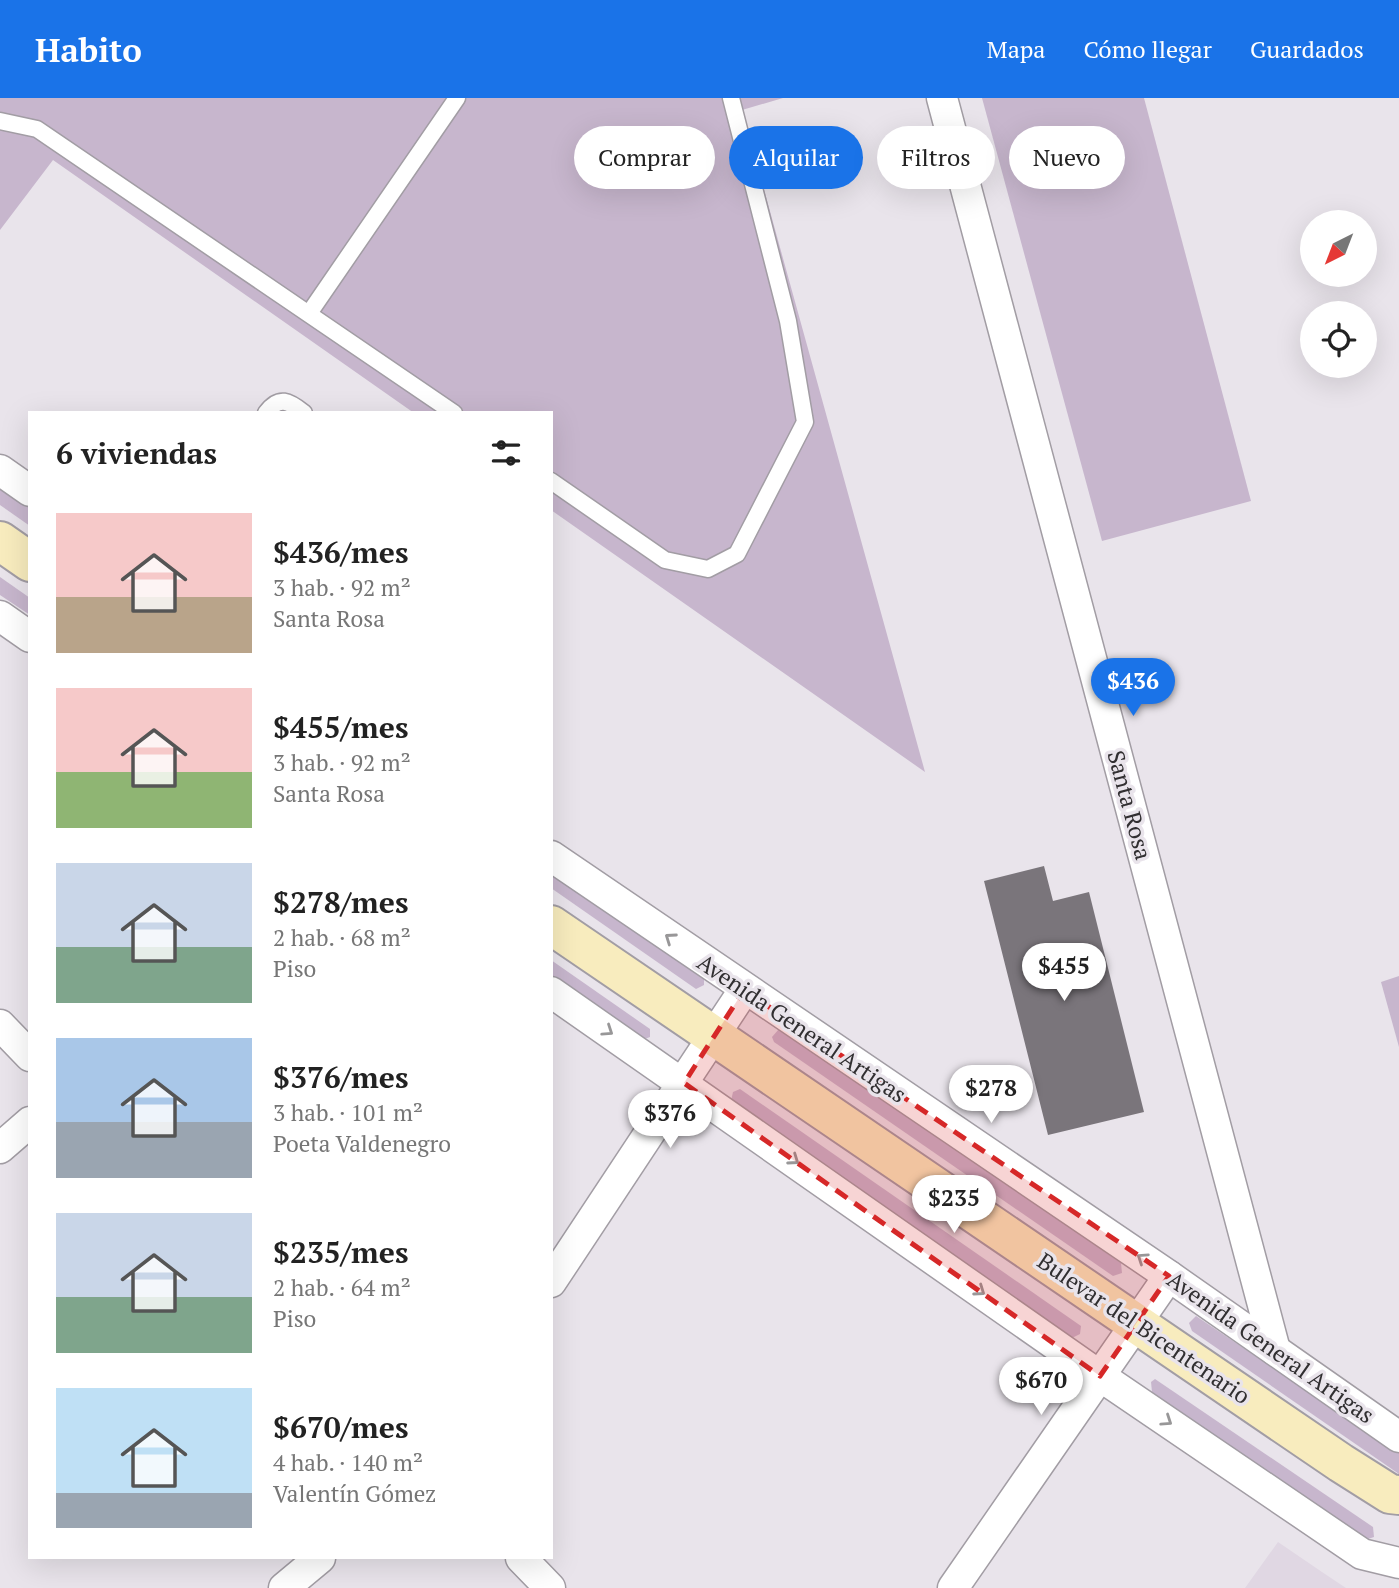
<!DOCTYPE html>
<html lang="es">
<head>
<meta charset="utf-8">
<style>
	body { margin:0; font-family:"PT Serif",serif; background:#f6f6f6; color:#222; height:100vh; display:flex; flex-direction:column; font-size:26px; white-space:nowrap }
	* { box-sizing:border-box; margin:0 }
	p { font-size:23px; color:#767676 }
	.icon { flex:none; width:38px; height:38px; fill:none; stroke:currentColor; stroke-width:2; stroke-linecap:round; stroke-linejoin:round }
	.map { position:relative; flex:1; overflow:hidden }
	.details { position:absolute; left:28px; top:313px; width:525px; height:1148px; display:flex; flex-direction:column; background:#fff; border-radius:0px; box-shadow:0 7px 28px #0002 }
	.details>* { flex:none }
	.guide { position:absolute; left:574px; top:28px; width:665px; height:63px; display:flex; gap:14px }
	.needle { width:46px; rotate:222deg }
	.fabs { position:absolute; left:1300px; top:112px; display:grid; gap:14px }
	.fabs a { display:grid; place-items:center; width:77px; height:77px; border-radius:50%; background:#fff; box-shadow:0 7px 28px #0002; font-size:35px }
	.price { position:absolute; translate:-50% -60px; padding:0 16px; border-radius:24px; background:#fff; color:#222; font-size:23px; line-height:46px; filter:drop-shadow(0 2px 4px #0008) }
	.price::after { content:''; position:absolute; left:50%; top:42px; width:21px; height:16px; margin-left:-10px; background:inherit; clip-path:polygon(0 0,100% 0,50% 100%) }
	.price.active { background:#1a73e8; color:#fff }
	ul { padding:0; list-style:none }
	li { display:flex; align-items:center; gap:21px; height:175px; padding:0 28px }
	li span { display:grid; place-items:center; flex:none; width:196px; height:140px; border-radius:0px; color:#555 }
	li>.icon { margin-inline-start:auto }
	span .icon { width:84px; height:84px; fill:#fffc; stroke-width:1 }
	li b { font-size:30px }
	h2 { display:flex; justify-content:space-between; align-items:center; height:84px; padding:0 28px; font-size:30px }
	.pill { padding:0 24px; border-radius:32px; background:#fff; box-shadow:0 7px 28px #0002; font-size:24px; line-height:63px }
	.pill.active { background:#1a73e8; color:#fff }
	header { display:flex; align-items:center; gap:42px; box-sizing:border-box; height:98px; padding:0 35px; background:#1a73e8; color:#fff }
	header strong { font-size:33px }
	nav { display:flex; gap:38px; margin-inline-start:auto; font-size:24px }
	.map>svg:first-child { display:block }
	.built { fill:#e0d7e3 }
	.green { fill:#c7b6cd }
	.building { fill:#7a757b }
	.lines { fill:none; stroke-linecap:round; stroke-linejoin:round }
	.lane-casing { stroke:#a29da4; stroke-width:19 }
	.street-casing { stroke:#a29da4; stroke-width:33 }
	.secondary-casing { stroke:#a29da4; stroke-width:42 }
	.lane { stroke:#fff; stroke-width:16 }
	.street { stroke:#fff; stroke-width:30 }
	.secondary { stroke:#f8ecbe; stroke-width:38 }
	.oneway { stroke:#989798 }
	.marked { fill:#d62828; fill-opacity:0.2; stroke:#d62828; stroke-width:5; stroke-dasharray:14 9; stroke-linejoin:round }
	.labels { text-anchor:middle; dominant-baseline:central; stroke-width:7; stroke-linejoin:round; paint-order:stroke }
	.street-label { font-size:23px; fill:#312f31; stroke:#e9e4eb }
</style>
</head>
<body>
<header>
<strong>Habito</strong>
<nav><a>Mapa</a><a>Cómo llegar</a><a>Guardados</a></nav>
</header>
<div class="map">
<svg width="1399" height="1490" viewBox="0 0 1399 1490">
	<rect width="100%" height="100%" fill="#e9e4eb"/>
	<path class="built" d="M1278,1444l44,30 24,16h-101z"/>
	<g class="green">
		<path d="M0,0h783l-41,12 183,662 -374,-262v-97h-137l-361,-253 -53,70z"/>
		<path d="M982,0h162l107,403 -149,40z"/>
		<path d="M0,388l30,21v19l-30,-21z"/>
		<path d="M0,479l30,21v17l-30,-20z"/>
		<path d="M551,773l153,106v8l-8,4 -145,-101z"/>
		<path d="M551,862l99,69v8l-8,3 -91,-63z"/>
		<path d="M1399,878v71l-18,-65z"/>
		<path d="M779,931h4l338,234 1,10 -9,3 -339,-234 -2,-5z"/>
		<path d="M740,991l341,237 -1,8 -8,4 -341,-237 2,-9z"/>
		<path d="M1196,1218l203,137v21l-207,-143 -3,-8z"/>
		<path d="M1155,1281l218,148 1,10 -9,3 -213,-148 -1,-10z"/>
	</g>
	<path class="building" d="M1044,768l9,35 36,-9 55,220 -96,23 -64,-254z"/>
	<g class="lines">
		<g class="lane-casing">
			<g id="lane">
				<path d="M0,23l37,8 417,284"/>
				<path d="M310,214l147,-214"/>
				<path d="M266,315c13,-18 23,-12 38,0"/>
				<path d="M551,383l114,79 43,9 29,-15 68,-132 -17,-101 -57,-223"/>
			</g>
		</g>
		<g class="street-casing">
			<g id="street">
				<path d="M942,0l333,1252"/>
				<path d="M0,372l30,21"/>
				<path d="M0,518l30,21"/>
				<path d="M551,758l618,420 230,161"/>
				<path d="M551,894l549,384 262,178 37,9"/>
				<path d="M0,927l30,31"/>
				<path d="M0,1050l30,-26"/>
				<path d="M551,1184l193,-292"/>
				<path d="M521,1460l29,30"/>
				<path d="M284,1490l36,-30"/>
				<path d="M953,1490l216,-312"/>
			</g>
		</g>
		<g class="secondary-casing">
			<g id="secondary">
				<path d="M0,443l30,21"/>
				<path d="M551,827l790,538 49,31 9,1"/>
			</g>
		</g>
		<use href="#lane" class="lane"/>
		<use href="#street" class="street"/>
		<use href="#secondary" class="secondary"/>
	</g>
	<defs><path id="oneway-chevron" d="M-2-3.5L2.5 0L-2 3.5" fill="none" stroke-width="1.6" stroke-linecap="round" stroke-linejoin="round" transform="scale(1.75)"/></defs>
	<g class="oneway">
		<use href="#oneway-chevron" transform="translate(670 840) rotate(-145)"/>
		<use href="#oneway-chevron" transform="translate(608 933) rotate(34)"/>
		<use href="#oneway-chevron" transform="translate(794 1062) rotate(35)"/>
		<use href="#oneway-chevron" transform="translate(1142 1160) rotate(-146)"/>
		<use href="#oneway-chevron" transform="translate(980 1193) rotate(35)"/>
		<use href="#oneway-chevron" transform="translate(1167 1323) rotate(34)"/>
	</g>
	<path class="marked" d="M744,892l425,286 -69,100 -416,-293z"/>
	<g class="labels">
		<g class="street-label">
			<text transform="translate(1130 707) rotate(75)">Santa Rosa</text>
			<text transform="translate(802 930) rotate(34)">Avenida General Artigas</text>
			<text transform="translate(1144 1230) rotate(34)">Bulevar del Bicentenario</text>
			<text transform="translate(1271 1249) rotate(35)">Avenida General Artigas</text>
		</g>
	</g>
</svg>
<div class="fabs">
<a><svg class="needle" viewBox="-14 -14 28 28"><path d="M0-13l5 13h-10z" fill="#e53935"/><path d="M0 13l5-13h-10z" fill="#767676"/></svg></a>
<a><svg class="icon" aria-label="locate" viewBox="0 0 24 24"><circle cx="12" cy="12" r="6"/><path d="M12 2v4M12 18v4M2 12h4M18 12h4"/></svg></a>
</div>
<b class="price active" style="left:1133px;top:620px">$436</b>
<b class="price" style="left:1064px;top:905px">$455</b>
<b class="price" style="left:991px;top:1027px">$278</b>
<b class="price" style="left:670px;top:1052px">$376</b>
<b class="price" style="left:954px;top:1137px">$235</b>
<b class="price" style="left:1041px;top:1319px">$670</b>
<div class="guide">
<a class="pill">Comprar</a>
<a class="pill active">Alquilar</a>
<a class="pill">Filtros</a>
<a class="pill">Nuevo</a>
</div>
<section class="details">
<h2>6 viviendas<svg class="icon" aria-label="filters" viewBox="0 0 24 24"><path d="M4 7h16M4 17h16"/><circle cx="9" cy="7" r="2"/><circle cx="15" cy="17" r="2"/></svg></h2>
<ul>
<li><span style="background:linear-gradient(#f6c9c9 60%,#b9a48a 0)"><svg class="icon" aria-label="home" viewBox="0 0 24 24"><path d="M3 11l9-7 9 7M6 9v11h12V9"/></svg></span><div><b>$436/mes</b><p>3 hab. · 92 m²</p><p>Santa Rosa</p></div></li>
<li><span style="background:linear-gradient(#f6c9c9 60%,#8fb573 0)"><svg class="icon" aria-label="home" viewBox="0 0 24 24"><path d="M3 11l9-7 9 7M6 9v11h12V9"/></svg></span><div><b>$455/mes</b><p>3 hab. · 92 m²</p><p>Santa Rosa</p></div></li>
<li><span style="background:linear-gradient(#c9d6e8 60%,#7fa58c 0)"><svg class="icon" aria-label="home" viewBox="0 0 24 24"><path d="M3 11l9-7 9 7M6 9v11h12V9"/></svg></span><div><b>$278/mes</b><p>2 hab. · 68 m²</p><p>Piso</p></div></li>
<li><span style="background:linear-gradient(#a9c7e8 60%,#9aa5b1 0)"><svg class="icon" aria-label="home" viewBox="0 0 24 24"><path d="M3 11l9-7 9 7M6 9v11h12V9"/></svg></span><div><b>$376/mes</b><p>3 hab. · 101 m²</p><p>Poeta Valdenegro</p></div></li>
<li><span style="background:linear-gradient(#c9d6e8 60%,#7fa58c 0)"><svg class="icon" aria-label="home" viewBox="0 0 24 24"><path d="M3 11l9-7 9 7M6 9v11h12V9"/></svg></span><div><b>$235/mes</b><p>2 hab. · 64 m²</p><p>Piso</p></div></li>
<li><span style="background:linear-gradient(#bfe0f5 75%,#9aa5b1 0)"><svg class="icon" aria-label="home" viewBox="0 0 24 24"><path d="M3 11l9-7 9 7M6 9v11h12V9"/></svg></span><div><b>$670/mes</b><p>4 hab. · 140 m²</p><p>Valentín Gómez</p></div></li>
</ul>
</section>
</div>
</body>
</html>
